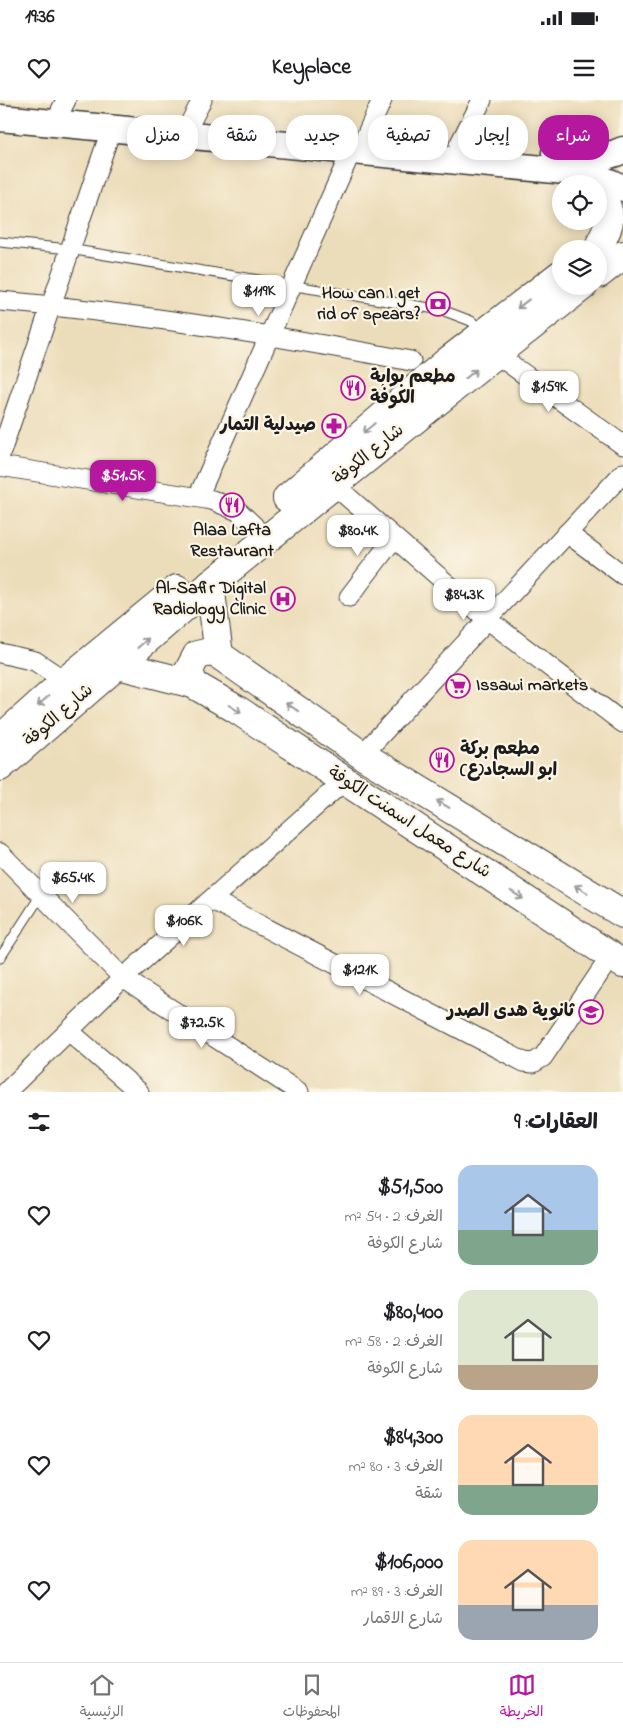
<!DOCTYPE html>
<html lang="ar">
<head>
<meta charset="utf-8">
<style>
	body { margin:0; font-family:"Indie Flower","Playpen Sans Arabic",sans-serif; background:#f6f6f6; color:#202124; direction:rtl; height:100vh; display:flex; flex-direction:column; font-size:19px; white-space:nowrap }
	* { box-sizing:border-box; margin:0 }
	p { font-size:16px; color:#757577 }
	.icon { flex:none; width:28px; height:28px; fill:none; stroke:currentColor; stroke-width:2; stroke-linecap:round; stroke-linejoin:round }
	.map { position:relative; height:992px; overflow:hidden; direction:ltr }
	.details { display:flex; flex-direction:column; background:#fff; flex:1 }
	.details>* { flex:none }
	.banner { position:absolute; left:15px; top:15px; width:594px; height:45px; direction:rtl; display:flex; gap:10px }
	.buttons { position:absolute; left:552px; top:75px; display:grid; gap:10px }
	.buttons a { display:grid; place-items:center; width:55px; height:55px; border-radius:50%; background:#fff; box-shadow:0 2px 12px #0003; font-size:25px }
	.price { position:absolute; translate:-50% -42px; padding:0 11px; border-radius:10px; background:#fff; color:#222; font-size:16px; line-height:32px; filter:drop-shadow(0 1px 2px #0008) }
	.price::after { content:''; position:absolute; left:50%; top:30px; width:15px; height:11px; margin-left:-8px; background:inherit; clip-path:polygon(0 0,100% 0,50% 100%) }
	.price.current { background:#b5179e; color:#fff }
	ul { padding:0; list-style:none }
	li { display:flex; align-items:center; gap:15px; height:125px; padding:0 25px }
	li span { display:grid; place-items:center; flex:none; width:140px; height:100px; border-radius:15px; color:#555 }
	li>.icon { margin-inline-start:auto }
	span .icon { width:60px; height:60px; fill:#fffc; stroke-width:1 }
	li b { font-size:21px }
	h2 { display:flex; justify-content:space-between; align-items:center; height:60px; padding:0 25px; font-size:21px }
	.pill { padding:0 18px; border-radius:20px; background:#fff; box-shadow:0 2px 12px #0003; font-size:18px; line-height:45px }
	.pill.current { background:#b5179e; color:#fff }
	.status { display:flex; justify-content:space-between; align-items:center; height:35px; padding:0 25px; background:#fff; direction:ltr }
	.status svg { height:14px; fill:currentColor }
	header { display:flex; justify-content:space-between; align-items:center; height:65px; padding:0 25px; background:#fff; font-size:22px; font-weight:700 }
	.tabs { display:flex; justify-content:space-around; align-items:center; height:70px; border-top:1px solid #e0e0e0; background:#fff; font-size:14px; color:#757577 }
	.tabs a { display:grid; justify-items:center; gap:2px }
	.tabs .current { color:#b5179e }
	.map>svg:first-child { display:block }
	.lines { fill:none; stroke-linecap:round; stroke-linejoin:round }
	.lane-casing { stroke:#3b3934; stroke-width:11 }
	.street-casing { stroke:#3b3934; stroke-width:21 }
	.secondary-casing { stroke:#3b3934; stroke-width:29 }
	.primary-casing { stroke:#3b3934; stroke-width:30 }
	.highway-casing { stroke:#3b3934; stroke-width:30 }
	.lane { stroke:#fff; stroke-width:9 }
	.street { stroke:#fff; stroke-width:19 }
	.secondary { stroke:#fff; stroke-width:26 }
	.primary { stroke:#fff; stroke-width:28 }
	.highway { stroke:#fff; stroke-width:28 }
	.oneway { stroke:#999 }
	.labels { text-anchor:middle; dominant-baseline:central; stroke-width:4.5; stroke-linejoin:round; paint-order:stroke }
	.poi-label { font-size:18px; font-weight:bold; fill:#1c1c1c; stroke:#fcf5e5; text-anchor:end }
	.street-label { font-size:18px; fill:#1c1c1c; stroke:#fcf5e5 }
</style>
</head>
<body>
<div class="status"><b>19:36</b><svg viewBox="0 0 49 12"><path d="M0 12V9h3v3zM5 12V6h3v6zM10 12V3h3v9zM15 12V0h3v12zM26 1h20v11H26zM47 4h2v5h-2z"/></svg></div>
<header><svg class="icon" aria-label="menu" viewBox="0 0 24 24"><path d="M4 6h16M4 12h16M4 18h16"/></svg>Keyplace<svg class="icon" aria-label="heart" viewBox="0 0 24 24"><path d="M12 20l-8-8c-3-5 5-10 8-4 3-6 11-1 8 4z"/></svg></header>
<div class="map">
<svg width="623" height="992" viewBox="0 0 623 992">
	<rect width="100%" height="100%" fill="#fcf5e5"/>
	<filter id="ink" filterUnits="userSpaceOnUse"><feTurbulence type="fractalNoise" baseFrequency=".02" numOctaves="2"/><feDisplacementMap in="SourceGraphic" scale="10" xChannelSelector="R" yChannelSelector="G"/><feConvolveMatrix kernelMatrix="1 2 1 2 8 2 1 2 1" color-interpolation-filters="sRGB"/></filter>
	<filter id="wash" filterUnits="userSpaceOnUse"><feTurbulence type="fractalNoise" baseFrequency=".0096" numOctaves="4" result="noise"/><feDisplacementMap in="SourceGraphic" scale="20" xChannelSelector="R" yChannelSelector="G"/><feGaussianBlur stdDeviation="1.12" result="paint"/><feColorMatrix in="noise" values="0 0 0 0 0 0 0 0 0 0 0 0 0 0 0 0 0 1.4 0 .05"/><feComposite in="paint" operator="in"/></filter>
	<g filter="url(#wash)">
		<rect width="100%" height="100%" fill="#ecddba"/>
	</g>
	<g filter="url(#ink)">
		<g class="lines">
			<g class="lane-casing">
				<g id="lane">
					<path d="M0,142l69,7 373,61 29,11 12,10"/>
					<path d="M0,858l41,-63"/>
				</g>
			</g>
			<g class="street-casing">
				<g id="street">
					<path d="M61,10l5,-10"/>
					<path d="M190,23l12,-23"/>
					<path d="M365,38l17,-38"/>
					<path d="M459,45l23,-45"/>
					<path d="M0,201c138,12 275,34 411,60"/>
					<path d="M496,254l127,91"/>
					<path d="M0,355l111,-325"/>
					<path d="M0,366l212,34 26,11 16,15"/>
					<path d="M333,384l154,135 136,104"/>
					<path d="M198,397l153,-345"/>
					<path d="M567,433l56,42"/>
					<path d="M349,497l45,-59"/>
					<path d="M0,553l35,8 30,20"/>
					<path d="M362,655l261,-282"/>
					<path d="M0,753l123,125 176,114"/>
					<path d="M212,800l312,162 9,1 10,-6 68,-101"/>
					<path d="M69,931l70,61"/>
					<path d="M6,992l117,-114 221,-197"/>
				</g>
			</g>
			<g class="secondary-casing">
				<g id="secondary">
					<path d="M0,18l576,54 26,7 21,9"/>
					<path d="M555,53c23,3 46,8 68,-3"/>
				</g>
			</g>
			<g class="primary-casing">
				<g id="primary">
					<path d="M210,485l9,70"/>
					<path d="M118,565l75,19 43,25 387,255"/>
					<path d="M193,584l-4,-14 8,-15 13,-3 9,3 143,100 261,159"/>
				</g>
			</g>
			<g class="highway-casing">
				<g id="highway">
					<path d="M576,72l15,12"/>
					<path d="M599,91c14,23 13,30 1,53"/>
					<path d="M599,174l24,-19"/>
					<path d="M287,398l162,-138 112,-86"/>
					<path d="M0,639l65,-58 112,-92"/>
					<path d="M0,667l210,-182 286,-231 87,-68"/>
				</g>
			</g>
			<use href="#lane" class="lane"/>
			<use href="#street" class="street"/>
			<use href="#secondary" class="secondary"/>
			<use href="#primary" class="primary"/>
			<use href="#highway" class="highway"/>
		</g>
		<defs><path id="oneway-shaft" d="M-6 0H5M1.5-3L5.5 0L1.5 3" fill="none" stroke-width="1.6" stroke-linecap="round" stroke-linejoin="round" transform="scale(1.25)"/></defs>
		<g class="oneway">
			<use href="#oneway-shaft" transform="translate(523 204) rotate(142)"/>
			<use href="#oneway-shaft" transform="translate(471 274) rotate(-39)"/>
			<use href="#oneway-shaft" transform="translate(369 328) rotate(140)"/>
			<use href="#oneway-shaft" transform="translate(143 543) rotate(-41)"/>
			<use href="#oneway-shaft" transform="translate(43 601) rotate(138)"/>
			<use href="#oneway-shaft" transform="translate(292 607) rotate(-146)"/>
			<use href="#oneway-shaft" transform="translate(235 609) rotate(32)"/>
			<use href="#oneway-shaft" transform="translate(443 704) rotate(-149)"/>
			<use href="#oneway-shaft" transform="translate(581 789) rotate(-149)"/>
			<use href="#oneway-shaft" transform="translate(517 795) rotate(33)"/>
		</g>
	</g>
	<defs>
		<g id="bank-ring" transform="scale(1.25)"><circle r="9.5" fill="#fcf5e5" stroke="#b5179e" stroke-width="1.5"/><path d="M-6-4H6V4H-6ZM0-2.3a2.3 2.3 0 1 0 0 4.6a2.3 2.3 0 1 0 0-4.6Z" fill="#b5179e"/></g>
		<g id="restaurant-ring" transform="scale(1.25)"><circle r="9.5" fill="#fcf5e5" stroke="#b5179e" stroke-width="1.5"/><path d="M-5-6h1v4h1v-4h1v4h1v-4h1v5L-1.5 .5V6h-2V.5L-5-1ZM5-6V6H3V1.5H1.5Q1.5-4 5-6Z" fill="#b5179e"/></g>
		<g id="pharmacy-ring" transform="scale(1.25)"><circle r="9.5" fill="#fcf5e5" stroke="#b5179e" stroke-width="1.5"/><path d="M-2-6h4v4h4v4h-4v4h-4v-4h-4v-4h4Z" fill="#b5179e"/></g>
		<g id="hospital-ring" transform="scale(1.25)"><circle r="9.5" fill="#fcf5e5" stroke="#b5179e" stroke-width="1.5"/><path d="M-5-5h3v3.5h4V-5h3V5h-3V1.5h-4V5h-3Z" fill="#b5179e"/></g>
		<g id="supermarket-ring" transform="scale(1.25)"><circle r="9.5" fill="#fcf5e5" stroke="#b5179e" stroke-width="1.5"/><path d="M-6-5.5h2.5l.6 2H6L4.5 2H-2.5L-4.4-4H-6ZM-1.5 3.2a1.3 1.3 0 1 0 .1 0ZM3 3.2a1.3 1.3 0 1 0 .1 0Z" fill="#b5179e"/></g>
		<g id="school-ring" transform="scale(1.25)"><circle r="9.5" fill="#fcf5e5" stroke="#b5179e" stroke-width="1.5"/><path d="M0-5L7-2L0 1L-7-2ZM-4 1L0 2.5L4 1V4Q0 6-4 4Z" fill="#b5179e"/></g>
	</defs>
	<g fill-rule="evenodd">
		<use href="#bank-ring" x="438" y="204"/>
		<use href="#restaurant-ring" x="353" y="288"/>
		<use href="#pharmacy-ring" x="334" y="326"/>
		<use href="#restaurant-ring" x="232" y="405"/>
		<use href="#hospital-ring" x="283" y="499"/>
		<use href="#supermarket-ring" x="458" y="586"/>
		<use href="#restaurant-ring" x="442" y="660"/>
		<use href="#school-ring" x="591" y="912"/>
	</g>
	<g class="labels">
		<g class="poi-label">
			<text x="420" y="194">How can I get<tspan x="420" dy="21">rid of spears?</tspan></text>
			<text x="370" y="278" text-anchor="start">مطعم بوابة<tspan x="370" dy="21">الكوفة</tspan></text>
			<text x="316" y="326">صيدلية التمار</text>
			<text x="232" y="431" text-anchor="middle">Alaa Lafta<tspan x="232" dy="21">Restaurant</tspan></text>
			<text x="266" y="489">Al-Safir Digital<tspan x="266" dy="21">Radiology Clinic</tspan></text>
			<text x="476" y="586" text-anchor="start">Issawi markets</text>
			<text x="460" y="650" text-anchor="start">مطعم بركة<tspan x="460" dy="21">ابو السجاد(ع)</tspan></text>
			<text x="574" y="912">ثانوية هدى الصدر</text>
		</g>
		<g class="street-label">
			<text transform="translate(369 355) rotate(-39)">شارع الكوفة</text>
			<text transform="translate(59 616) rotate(-41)">شارع الكوفة</text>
			<text transform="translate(409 723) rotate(33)">شارع معمل اسمنت الكوفة</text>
		</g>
	</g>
</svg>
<div class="buttons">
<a><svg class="icon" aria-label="locate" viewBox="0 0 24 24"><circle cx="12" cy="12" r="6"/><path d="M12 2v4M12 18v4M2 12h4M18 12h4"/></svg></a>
<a><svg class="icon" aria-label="layers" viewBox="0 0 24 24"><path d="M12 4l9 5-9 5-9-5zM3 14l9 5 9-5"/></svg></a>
</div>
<b class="price" style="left:259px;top:217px">$119K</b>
<b class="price" style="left:549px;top:313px">$159K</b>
<b class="price current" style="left:123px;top:402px">$51.5K</b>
<b class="price" style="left:358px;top:457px">$80.4K</b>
<b class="price" style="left:464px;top:521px">$84.3K</b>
<b class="price" style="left:73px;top:804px">$65.4K</b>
<b class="price" style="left:184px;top:847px">$106K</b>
<b class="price" style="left:360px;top:896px">$121K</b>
<b class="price" style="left:202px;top:949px">$72.5K</b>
<div class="banner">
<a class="pill current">شراء</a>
<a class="pill">إيجار</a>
<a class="pill">تصفية</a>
<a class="pill">جديد</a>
<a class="pill">شقة</a>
<a class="pill">منزل</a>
</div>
</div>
<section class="details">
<h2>العقارات: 9<svg class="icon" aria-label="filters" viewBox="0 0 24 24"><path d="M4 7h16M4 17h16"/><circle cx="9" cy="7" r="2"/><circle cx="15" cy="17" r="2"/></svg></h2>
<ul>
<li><span style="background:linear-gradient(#a9c7e8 65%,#7fa58c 0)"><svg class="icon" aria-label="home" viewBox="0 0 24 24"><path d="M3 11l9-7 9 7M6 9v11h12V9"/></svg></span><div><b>$51,500</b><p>الغرف: 2 · 54 m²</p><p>شارع الكوفة</p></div><svg class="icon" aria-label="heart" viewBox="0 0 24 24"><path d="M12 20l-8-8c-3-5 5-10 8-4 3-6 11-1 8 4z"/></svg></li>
<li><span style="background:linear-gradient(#dfe7d0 75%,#b9a48a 0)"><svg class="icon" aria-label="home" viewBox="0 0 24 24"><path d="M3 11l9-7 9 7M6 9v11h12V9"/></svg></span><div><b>$80,400</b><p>الغرف: 2 · 58 m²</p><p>شارع الكوفة</p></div><svg class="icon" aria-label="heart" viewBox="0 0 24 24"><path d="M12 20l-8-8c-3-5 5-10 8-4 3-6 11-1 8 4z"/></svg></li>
<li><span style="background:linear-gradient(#ffd9b3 70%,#7fa58c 0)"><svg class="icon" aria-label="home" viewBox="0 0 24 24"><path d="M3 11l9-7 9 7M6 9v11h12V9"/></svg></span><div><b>$84,300</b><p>الغرف: 3 · 80 m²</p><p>شقة</p></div><svg class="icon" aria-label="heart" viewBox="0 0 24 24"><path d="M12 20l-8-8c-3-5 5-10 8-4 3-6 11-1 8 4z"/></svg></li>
<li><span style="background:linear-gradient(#ffd9b3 65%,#9aa5b1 0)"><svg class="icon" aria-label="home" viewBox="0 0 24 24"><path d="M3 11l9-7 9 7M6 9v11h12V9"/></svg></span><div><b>$106,000</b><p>الغرف: 3 · 89 m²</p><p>شارع الاقمار</p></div><svg class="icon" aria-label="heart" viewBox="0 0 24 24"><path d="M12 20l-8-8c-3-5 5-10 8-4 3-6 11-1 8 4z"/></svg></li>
</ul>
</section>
<nav class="tabs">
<a class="current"><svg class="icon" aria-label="map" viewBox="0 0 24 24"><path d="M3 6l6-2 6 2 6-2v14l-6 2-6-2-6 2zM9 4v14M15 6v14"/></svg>الخريطة</a>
<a><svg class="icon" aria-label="saved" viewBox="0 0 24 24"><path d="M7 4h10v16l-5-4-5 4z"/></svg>المحفوظات</a>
<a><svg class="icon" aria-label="home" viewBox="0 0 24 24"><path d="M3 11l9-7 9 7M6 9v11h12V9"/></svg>الرئيسية</a>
</nav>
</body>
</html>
